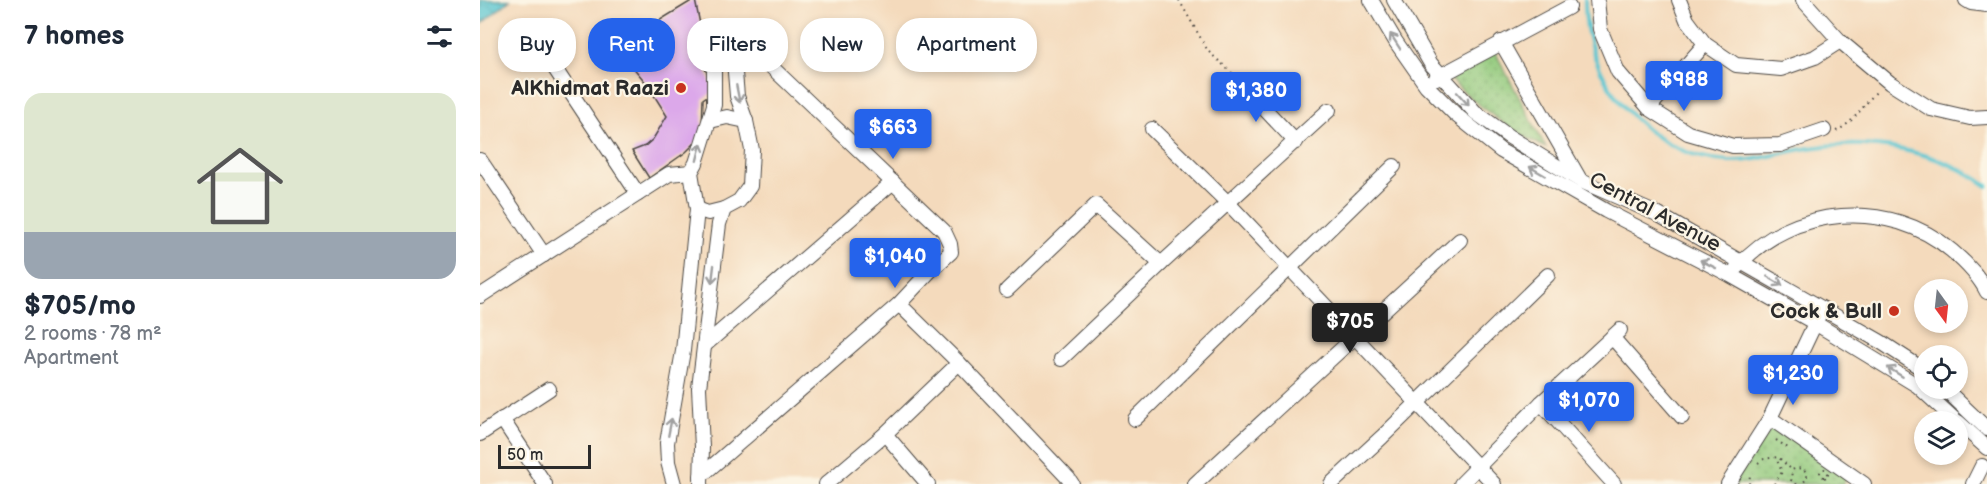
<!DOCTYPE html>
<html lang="en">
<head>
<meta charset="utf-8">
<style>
	body { margin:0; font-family:"Balsamiq Sans",sans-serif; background:#f2f2f3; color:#1f2937; height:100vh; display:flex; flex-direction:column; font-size:22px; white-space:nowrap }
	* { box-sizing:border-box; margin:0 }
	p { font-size:20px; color:#747a83 }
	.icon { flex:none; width:33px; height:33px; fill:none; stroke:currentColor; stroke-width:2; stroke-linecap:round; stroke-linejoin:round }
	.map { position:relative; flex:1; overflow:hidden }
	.panel { display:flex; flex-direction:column; background:#fff; width:480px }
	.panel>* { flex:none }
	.guide { position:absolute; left:18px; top:18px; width:570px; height:54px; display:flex; gap:12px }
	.needle { width:39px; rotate:165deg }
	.controls { position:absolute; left:1434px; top:279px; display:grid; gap:12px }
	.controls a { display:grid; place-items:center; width:54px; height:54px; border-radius:50%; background:#fff; box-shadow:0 3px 9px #0003; font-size:30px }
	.scale { position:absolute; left:18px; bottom:15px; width:93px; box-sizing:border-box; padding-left:6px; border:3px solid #2b2b2b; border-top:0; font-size:16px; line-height:21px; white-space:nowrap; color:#2b2b2b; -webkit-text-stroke:4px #fcf5e5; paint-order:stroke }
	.price { position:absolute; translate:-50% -51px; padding:0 14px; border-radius:6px; background:#2563eb; color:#fff; font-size:20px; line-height:39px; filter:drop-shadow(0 2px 3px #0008) }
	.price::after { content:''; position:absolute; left:50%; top:36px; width:18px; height:14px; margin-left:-9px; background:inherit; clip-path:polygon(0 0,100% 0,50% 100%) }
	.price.current { background:#222; color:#fff }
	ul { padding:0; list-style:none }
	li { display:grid; align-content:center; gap:12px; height:318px; padding:0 24px }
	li+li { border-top:2px solid #e0e1e3 }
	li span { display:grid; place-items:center; height:186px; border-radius:18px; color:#555 }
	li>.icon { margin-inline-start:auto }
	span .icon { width:108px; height:108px; fill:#fffc; stroke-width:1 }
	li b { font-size:26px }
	h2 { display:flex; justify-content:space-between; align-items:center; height:72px; padding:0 24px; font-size:26px }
	.chip { padding:0 21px; border-radius:24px; background:#fff; box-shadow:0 3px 9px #0003; font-size:21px; line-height:54px }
	.chip.current { background:#2563eb; color:#fff }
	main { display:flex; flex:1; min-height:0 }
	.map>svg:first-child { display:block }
	.park { fill:url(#park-dots); stroke:#5e7a54; stroke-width:1.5 }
	.water { fill:url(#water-waves); stroke:#42787e; stroke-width:1.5 }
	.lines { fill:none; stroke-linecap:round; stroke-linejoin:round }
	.stream { stroke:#5ac6d2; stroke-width:4 }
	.building { fill:#dca8ea }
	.minor-casing { stroke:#494541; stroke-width:16 }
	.path { stroke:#494541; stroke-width:2; stroke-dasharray:1.5 4.5; stroke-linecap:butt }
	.minor { stroke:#fff; stroke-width:14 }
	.oneway { stroke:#a0a0a0 }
	.poi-dot { fill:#c8321e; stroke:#fcf5e5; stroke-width:2 }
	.labels { text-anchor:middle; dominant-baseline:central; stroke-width:4.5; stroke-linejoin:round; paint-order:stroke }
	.poi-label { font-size:21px; font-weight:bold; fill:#2b2b2b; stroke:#fcf5e5; text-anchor:end }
	.street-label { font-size:21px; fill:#2b2b2b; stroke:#fcf5e5 }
</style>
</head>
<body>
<main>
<section class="panel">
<h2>7 homes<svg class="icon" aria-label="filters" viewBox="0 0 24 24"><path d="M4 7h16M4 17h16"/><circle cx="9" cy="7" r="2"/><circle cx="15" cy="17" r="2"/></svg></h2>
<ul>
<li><span style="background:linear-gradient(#dfe7d0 75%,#9aa5b1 0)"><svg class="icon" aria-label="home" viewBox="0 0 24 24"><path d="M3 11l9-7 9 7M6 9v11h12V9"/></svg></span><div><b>$705/mo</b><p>2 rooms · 78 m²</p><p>Apartment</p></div></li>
</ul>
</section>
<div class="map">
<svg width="1507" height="484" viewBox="0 0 1507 484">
	<defs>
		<pattern id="park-dots" width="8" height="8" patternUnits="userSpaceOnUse" patternTransform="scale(1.5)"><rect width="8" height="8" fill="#91c97c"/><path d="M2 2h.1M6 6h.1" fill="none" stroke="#77a366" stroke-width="1.8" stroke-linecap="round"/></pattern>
		<pattern id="water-waves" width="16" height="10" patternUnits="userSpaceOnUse" patternTransform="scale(1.5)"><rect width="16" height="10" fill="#5ac6d2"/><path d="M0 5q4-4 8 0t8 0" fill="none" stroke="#4eaab4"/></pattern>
	</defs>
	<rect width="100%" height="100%" fill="#fcf5e5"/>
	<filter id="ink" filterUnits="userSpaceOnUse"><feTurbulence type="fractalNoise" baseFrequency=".0167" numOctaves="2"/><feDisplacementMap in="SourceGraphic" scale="12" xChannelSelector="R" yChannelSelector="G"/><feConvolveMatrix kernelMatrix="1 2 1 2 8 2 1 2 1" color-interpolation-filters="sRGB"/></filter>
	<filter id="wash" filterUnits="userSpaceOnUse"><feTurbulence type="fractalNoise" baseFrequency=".008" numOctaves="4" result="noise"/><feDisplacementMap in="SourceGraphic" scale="24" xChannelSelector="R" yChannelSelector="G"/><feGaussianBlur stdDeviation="1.35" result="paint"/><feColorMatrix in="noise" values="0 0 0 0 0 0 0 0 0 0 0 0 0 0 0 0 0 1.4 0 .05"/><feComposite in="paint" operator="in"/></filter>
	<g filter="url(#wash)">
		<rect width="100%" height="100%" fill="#f4dabc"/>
		<g class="park">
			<path d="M1014,50l52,98c-40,-20 -67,-41 -99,-72z"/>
			<path d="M1291,424l78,50 -6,10h-111z"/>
		</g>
		<path class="water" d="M0,0h30l-30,25z"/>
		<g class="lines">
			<path class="stream" d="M1105,0c-2,78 62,157 143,161 28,1 53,-9 81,-13 60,-9 128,1 178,38"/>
		</g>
		<g id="blocks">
			<path class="building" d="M213,0h2l9,43 -5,10 15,38 -11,8 -1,32 -6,11 -10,10 -37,26 -17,-27 13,-5 8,-7 14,-23 -20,-32 -31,-37z"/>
		</g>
	</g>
	<g filter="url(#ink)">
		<use href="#blocks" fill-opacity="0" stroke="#494541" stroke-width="1.5"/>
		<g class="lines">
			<g class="minor-casing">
				<g id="minor">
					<path d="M891,0l25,42 30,43 30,30 45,36 105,60 124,64 85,48 103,63 39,36"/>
					<path d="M914,0l37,64 44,48 33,24 73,45 76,33 224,128 43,28"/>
					<path d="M1117,0l3,29 18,43 31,36 39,25 45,13 47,-1 44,-15"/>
					<path d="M1199,0l8,20 18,24 31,21 45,4 34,-12 25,-16"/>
					<path d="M1323,0l37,41 50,42 41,26 39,9 17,-1"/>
					<path d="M1486,0l5,3 16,2"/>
					<path d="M252,27l7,9 205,195 6,13 1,8 -21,19 -31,33"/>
					<path d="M48,28l110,166"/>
					<path d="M1021,42l78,136"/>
					<path d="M956,78l133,-71"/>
					<path d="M760,83l56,59"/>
					<path d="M1169,108l56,-64"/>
					<path d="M230,121l17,-4 19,4"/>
					<path d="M672,129l76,74 266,281"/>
					<path d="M0,160l64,95"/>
					<path d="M217,209l11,4 16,-4"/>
					<path d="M1257,267c54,-62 153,-69 215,-16 13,11 27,25 35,41"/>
					<path d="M527,290l89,-85 65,59"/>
					<path d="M0,296l189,-122 22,-2"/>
					<path d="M1132,337l70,80"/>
					<path d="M225,345l188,-163"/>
					<path d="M581,359l100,-95 168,-154"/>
					<path d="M1464,388l43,41"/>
					<path d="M1061,403l73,81"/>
					<path d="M1290,418l94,66"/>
					<path d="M22,419l43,65"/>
					<path d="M655,419l259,-253"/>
					<path d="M1478,422l29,26"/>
					<path d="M0,434l69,-45"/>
					<path d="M405,434l43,50"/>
					<path d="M221,476l198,-172 60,59 109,115 4,6"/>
					<path d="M194,484l-6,-22 -1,-19 16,-92 14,-142 -6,-37 5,-9 18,-58v-49l3,-18 4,-9 10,-3 6,70 9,25 6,29 -2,36 -11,15 -15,8 -5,15 -20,164 3,59 -1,37"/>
					<path d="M346,484l59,-50 74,-71"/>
					<path d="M715,484l265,-244"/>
					<path d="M851,484l51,-47 166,-162"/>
					<path d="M981,484l80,-81 79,-73"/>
					<path d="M1248,484l42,-66 49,-103"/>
					<path d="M1493,484l9,-18"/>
				</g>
			</g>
			<g class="path">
				<path d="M699,0l29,51 25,23"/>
				<path d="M1356,131c18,-8 28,-27 42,-41"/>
				<path d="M1296,440l15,10"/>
				<path d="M1278,463l6,-4 14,-2 14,13"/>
				<circle cx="1344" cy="473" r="4"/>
				<path d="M1345,477l1,7"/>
				<path d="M1269,484l1,-9"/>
				<path d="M1294,484l8,-12 -6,-14"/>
				<path d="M1317,484l-6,-4 1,-10c8,-4 16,-1 15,9l-6,5"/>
			</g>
			<use href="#minor" class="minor"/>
		</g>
		<defs><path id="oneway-shaft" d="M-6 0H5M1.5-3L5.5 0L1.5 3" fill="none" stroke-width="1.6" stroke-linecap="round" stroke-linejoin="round" transform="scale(1.5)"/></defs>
		<g class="oneway">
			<use href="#oneway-shaft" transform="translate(915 41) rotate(-123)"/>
			<use href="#oneway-shaft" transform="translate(258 94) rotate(79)"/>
			<use href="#oneway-shaft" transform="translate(983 99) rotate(48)"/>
			<use href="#oneway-shaft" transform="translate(219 152) rotate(-76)"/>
			<use href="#oneway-shaft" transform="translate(1057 171) rotate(-150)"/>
			<use href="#oneway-shaft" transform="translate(1228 264) rotate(-153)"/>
			<use href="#oneway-shaft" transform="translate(233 274) rotate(97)"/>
			<use href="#oneway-shaft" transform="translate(1295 281) rotate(30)"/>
			<use href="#oneway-shaft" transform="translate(1415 372) rotate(-148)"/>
			<use href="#oneway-shaft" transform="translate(190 427) rotate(-79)"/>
		</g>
	</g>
	<g class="poi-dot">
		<circle cx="201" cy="88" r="6"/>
		<circle cx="1414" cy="311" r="6"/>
	</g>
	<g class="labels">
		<g class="poi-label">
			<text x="189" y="88">AlKhidmat Raazi</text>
			<text x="1402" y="311">Cock &amp; Bull</text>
		</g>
		<g class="street-label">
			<text transform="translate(1175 212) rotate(28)">Central Avenue</text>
		</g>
	</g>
</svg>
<div class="controls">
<a><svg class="needle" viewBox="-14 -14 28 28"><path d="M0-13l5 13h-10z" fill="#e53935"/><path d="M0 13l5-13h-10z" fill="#747a83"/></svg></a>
<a><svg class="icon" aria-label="locate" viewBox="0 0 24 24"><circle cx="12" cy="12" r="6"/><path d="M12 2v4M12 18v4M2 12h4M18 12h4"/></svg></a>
<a><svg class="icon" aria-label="layers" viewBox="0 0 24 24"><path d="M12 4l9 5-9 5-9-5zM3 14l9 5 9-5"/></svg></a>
</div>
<div class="scale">50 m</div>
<b class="price" style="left:1204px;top:112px">$988</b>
<b class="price" style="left:776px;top:123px">$1,380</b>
<b class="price" style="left:413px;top:160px">$663</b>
<b class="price" style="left:415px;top:289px">$1,040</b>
<b class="price current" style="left:870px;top:354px">$705</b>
<b class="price" style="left:1313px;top:406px">$1,230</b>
<b class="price" style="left:1109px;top:433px">$1,070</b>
<div class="guide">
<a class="chip">Buy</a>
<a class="chip current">Rent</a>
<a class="chip">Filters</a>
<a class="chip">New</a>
<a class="chip">Apartment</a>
</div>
</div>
</main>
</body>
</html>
